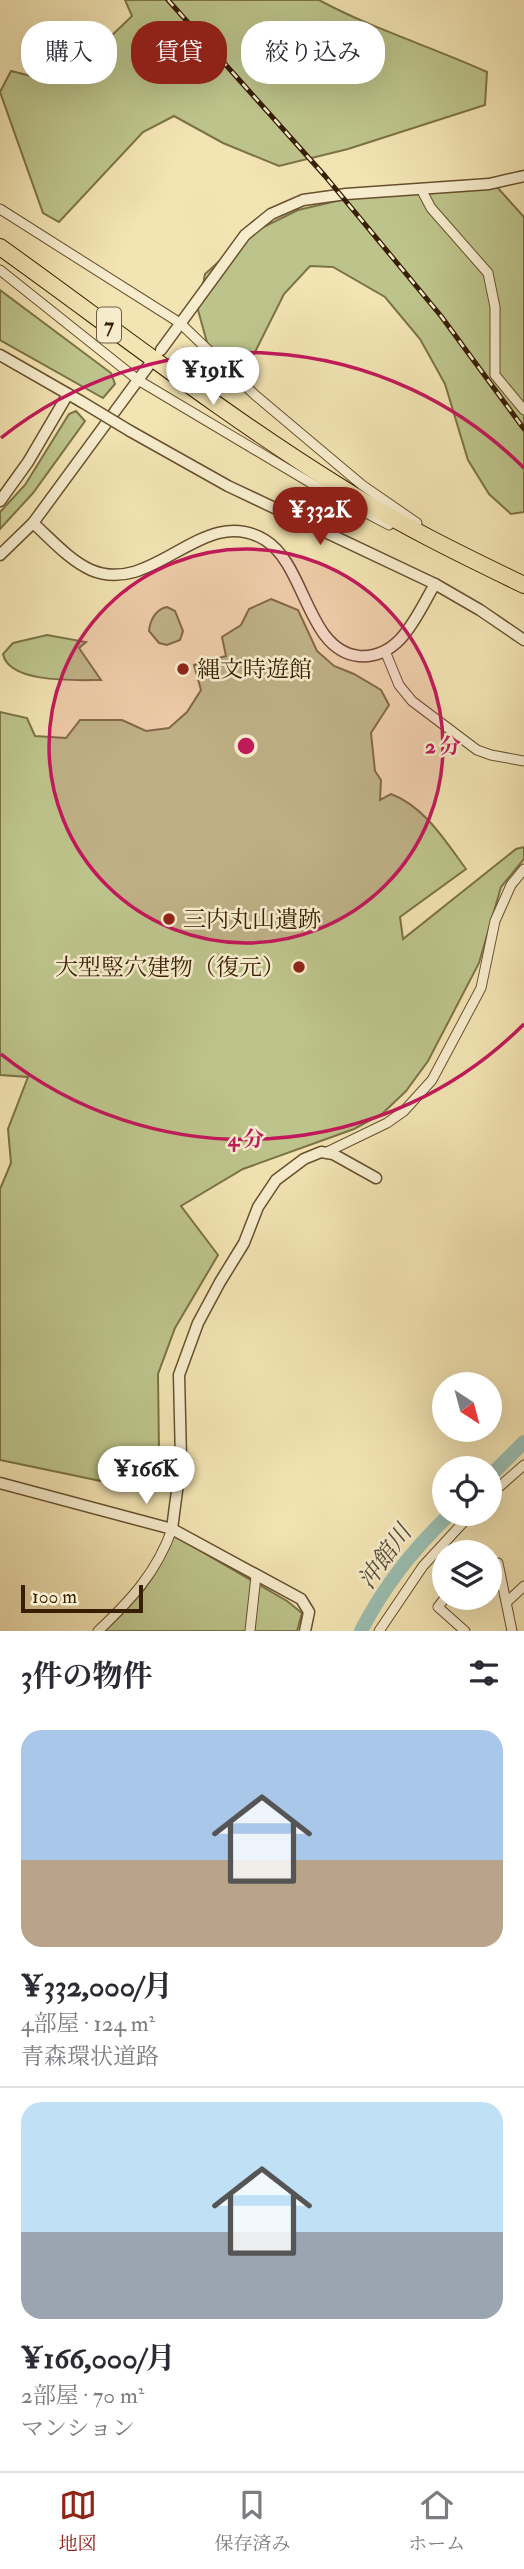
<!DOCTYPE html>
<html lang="ja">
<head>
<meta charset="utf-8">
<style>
	body { margin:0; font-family:"IM FELL Double Pica","Noto Serif JP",serif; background:#f2f2f3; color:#2b2b33; height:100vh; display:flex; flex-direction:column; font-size:26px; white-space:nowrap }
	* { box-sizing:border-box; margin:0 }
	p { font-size:23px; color:#7c7c81 }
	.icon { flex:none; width:38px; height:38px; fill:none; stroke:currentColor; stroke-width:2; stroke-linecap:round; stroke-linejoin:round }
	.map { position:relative; height:1631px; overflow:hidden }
	.sheet { display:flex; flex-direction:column; background:#fff; flex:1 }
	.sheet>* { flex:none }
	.banner { position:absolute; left:21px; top:21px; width:483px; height:63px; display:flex; gap:14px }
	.needle { width:46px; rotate:144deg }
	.tools { position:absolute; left:432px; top:1372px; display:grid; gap:14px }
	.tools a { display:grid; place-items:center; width:70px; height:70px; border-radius:50%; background:#fff; box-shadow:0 7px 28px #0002; font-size:35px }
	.scale { position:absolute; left:21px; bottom:18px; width:122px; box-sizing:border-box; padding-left:7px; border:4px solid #391f02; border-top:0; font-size:19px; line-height:24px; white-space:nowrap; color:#391f02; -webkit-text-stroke:5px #f7edce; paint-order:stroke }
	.price { position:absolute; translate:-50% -60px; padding:0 16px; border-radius:24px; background:#fff; color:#222; font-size:23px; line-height:46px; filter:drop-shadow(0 2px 4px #0008) }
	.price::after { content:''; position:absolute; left:50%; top:42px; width:21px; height:16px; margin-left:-10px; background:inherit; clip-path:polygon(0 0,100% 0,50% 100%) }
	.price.selected { background:#8f2418; color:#fff }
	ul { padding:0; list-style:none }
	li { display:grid; align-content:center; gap:14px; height:371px; padding:0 21px }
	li+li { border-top:2px solid #e1e1e2 }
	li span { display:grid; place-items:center; height:217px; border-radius:21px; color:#555 }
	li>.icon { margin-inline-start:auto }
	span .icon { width:126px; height:126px; fill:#fffc; stroke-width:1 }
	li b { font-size:30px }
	h2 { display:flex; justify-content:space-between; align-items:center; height:84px; padding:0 21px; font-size:30px }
	.tag { padding:0 24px; border-radius:28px; background:#fff; box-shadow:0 7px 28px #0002; font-size:24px; line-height:63px }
	.tag.selected { background:#8f2418; color:#fff }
	.tab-bar { display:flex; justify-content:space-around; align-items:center; height:98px; border-top:2px solid #e1e1e2; background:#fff; font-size:19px; color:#7c7c81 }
	.tab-bar a { display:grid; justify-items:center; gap:4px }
	.tab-bar .selected { color:#8f2418 }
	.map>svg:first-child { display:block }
	.green { fill:#bdc48b; stroke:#7b7246; stroke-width:2 }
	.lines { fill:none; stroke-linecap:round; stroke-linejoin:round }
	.river { stroke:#9bbeb1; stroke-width:14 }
	.minor-casing { stroke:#68502e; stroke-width:11 }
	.tertiary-casing { stroke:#68502e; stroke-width:13 }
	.trunk-casing { stroke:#391f02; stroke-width:18 }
	.minor { stroke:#f7edce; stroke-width:9 }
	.tertiary { stroke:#f7edce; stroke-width:10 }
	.trunk { stroke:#f3e4b3; stroke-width:16 }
	.rail-casing { stroke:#391f02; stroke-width:5 }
	.rail { stroke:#f7edce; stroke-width:2.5; stroke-dasharray:8; stroke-linecap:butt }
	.tertiary-bridge-casing { stroke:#68502e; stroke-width:13; stroke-linecap:butt }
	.tertiary-bridge { stroke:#f7edce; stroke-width:10 }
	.ring { fill:none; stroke:#c2185b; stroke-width:3.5 }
	.poi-dot { fill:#8f2418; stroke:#f7edce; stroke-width:2.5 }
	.labels { text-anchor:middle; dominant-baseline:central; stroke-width:5; stroke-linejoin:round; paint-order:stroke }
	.shield { fill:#f7edce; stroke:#725d3f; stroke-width:2 }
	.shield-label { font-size:21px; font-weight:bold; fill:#391f02 }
	.poi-label { font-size:23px; fill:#391f02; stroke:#f7edce; text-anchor:start }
	.water-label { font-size:24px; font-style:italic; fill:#564f37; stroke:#f7edce }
	.centre { fill:#c2185b; stroke:#f7edce; stroke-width:3.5 }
	.ring-label { font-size:21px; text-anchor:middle; font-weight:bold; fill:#c2185b; stroke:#f7edce; stroke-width:5; stroke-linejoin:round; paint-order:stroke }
</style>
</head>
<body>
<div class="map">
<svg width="524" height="1631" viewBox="0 0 524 1631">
	<rect width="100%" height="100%" fill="#f3e4b3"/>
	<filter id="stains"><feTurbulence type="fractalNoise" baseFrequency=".00286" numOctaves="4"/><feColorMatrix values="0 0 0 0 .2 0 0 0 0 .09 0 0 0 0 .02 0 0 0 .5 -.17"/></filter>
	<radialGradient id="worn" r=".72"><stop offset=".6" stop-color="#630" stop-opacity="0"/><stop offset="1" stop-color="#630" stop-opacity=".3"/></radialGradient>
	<g class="green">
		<path d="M125,0h194c54,29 113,47 168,72l-2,33 -137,44 -69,17 -56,-23 -49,-27 -31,16 -84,90 -16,-9 -43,-121 11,-21 32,8 62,-37 27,-26z"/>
		<path d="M497,187l27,30v295l-13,2 -22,-20 -21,-34 -23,-76 -25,-45 -35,-42 -52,-30 -23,-1 -26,28 -30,60 -18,8 -28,-16 -10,-36 7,-36 46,-41 47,-23 77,-18z"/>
		<path d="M0,290l111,83 4,11 -12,14 -103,-58z"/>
		<path d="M76,411l9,10 -52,72 -33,36v-17l25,-27 44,-71z"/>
		<path d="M271,599l27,11 19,41 17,15 20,8 27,16 8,15 -18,28 4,38 6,9 -1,20 11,-6c33,12 55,48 75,75l-66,48 3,22 113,-90 8,-2v12l-23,28 -22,76 -51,98 -22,30 -24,23 -28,15 -111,40 -62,37 37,49 -43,73 -17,46 1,78 -15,38 -144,-30v-271l11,-26 -3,-34 20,-52 -28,-2v-363l27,6 8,18 31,2 14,-18h42l24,11 23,-3 18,-16 14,-22 -7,-25 32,-9 -4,-19 19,-12 8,-16z"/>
		<path d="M167,607l8,4 8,20 -3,9 -13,5 -8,-2 -10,-12c1,-11 7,-22 18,-24z"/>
		<path d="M47,635l39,7 -7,6 22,32c-23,0 -92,4 -98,-26l10,-11z"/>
		<path d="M173,1535l114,66 15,12 -5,18h-192c31,-30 54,-54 68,-96z"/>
	</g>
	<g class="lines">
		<g class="river">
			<path d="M490,1476l34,-34"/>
			<path d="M361,1631c23,-45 53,-83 89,-117"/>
		</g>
		<g class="minor-casing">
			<g id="minor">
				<path d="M421,189l10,19 57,65 7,34v68l29,35"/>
				<path d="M0,209l180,114 75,72 107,90 55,38"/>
				<path d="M0,270l138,110 183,109 68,36"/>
				<path d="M385,651l14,34 13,16 65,49 14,5 33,6"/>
				<path d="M327,1152l60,-29 17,-12 28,-31 49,-92 14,-67 16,-36 13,-16"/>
				<path d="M490,1495l34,-30"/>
				<path d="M498,1563l14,68"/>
				<path d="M445,1598l-7,9 27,24"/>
				<path d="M508,1601l16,-15"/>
				<path d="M98,1631c32,-30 59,-59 74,-102"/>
				<path d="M250,1631l6,-55"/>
				<path d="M379,1631l44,-65 48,-52"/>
			</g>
		</g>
		<g class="tertiary-casing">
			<g id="tertiary">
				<path d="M161,350l84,-115 26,-21 32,-14 43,-6 143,-10 35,-8"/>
				<path d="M0,355l82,47"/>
				<path d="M130,431l98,55 207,98 45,26 44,30"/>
				<path d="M0,501l28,-39 40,-68"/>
				<path d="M33,523l116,-158"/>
				<path d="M0,555l33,-32c18,16 36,37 58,47 63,27 112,-68 174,-30 41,25 42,111 94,116 42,3 58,-42 76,-72"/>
				<path d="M0,1483l172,46 129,70 8,13 -4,19"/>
				<path d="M172,1529l9,-69 -2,-85 19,-52 22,-41 24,-39 14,-36 18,-27 28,-21 17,-7 12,2 43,24"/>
			</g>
		</g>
		<g class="trunk-casing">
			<path id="trunk" d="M0,247c113,81 224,168 342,241 58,37 120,67 182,97"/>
		</g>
		<use href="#minor" class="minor"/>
		<use href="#tertiary" class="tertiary"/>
		<use href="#trunk" class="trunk"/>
		<g class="rail-casing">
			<path id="rail" d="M168,0l157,176 116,140 83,113"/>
		</g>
		<use href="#rail" class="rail"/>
		<g class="tertiary-bridge-casing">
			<path id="tertiary-bridge" d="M82,402l48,29"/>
		</g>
		<use href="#tertiary-bridge" class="tertiary-bridge"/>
	</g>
	<circle cx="246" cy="746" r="197" fill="#c2185b" fill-opacity=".12"/>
	<g class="ring">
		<circle cx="246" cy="746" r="197"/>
		<path d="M524 1024A393 393 0 0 1 1 1054M1 438A393 393 0 0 1 524 468"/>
	</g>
	<g class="poi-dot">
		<circle cx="183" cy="669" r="7"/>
		<circle cx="169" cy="919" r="7"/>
		<circle cx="299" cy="967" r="7"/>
	</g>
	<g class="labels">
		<rect class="shield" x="97" y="307.5" width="24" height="35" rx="5"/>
		<g class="shield-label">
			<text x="109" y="325">7</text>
		</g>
		<g class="poi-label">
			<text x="197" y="669">縄文時遊館</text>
			<text x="183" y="919">三内丸山遺跡</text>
			<text x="285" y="967" text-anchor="end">大型竪穴建物（復元）</text>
		</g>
		<g class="water-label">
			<text transform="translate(385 1557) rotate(-54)">沖館川</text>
		</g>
	</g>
	<circle cx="246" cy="746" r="10" class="centre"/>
	<g class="ring-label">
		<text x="443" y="753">2 分</text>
		<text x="246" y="1146">4 分</text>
	</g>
	<rect width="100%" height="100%" filter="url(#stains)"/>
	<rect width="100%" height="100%" fill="url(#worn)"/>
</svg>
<div class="tools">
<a><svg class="needle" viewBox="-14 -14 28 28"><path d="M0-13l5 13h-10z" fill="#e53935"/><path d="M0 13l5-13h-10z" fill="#7c7c81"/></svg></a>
<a><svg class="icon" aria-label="locate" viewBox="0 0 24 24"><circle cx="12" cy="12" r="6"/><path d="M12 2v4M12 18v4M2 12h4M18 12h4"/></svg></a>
<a><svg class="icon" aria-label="layers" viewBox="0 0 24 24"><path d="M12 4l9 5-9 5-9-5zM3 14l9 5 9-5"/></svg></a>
</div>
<div class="scale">100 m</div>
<b class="price" style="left:213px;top:407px">¥191K</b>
<b class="price selected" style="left:320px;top:547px">¥332K</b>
<b class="price" style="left:146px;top:1506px">¥166K</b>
<div class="banner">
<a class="tag">購入</a>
<a class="tag selected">賃貸</a>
<a class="tag">絞り込み</a>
</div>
</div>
<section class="sheet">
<h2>3件の物件<svg class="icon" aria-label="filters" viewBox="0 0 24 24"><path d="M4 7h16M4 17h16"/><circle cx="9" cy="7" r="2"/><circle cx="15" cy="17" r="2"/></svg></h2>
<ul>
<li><span style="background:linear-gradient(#a9c7e8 60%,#b9a48a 0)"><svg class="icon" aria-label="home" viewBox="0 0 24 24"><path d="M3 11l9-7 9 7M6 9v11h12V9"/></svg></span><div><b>¥332,000/月</b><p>4部屋 · 124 m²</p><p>青森環状道路</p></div></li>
<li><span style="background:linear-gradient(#bfe0f5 60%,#9aa5b1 0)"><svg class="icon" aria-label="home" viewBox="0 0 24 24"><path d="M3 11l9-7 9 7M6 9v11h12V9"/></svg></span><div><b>¥166,000/月</b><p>2部屋 · 70 m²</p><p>マンション</p></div></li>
</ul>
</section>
<nav class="tab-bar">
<a class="selected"><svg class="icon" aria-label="map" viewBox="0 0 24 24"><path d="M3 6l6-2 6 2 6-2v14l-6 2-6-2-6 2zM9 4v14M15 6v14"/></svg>地図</a>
<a><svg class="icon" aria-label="saved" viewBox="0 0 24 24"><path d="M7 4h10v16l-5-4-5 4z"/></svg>保存済み</a>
<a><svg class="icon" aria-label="home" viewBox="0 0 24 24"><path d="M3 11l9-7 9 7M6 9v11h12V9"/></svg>ホーム</a>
</nav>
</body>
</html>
